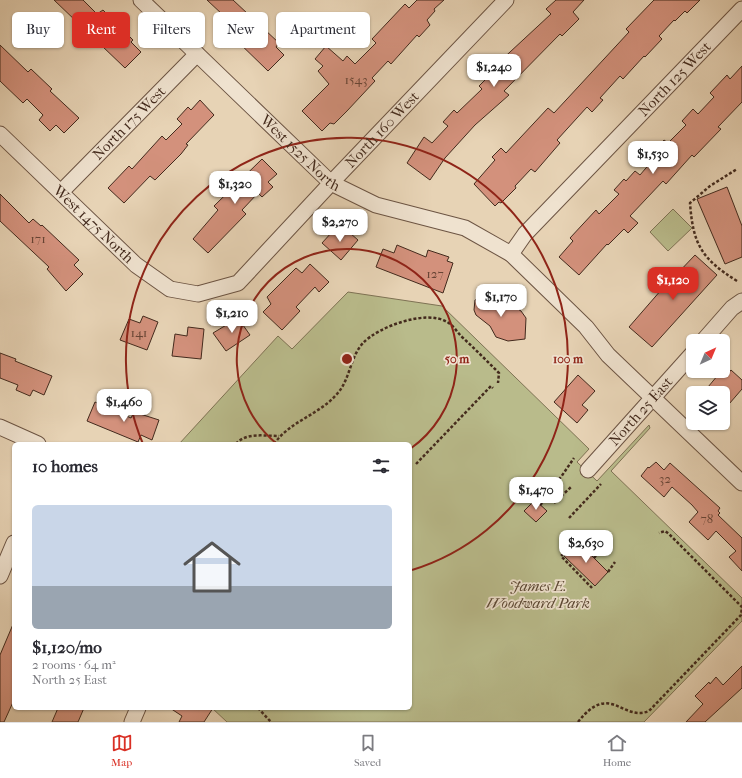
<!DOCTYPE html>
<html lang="en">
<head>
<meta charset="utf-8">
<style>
	body { margin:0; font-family:"IM FELL French Canon",serif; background:#f2f2f3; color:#2b2b33; height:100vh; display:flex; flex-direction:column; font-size:15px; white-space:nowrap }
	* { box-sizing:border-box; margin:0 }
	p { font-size:13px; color:#7c7c81 }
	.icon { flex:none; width:22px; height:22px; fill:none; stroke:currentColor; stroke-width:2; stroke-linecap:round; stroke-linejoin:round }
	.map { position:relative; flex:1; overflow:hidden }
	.drawer { position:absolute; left:12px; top:442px; width:400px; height:268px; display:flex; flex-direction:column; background:#fff; border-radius:6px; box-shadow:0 1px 3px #0004 }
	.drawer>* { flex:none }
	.banner { position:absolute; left:12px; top:12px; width:400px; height:36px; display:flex; gap:8px }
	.needle { width:26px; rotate:44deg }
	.tools { position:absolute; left:686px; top:334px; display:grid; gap:8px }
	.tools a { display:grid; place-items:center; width:44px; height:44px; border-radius:6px; background:#fff; box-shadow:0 1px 3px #0004; font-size:20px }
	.price { position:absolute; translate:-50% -34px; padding:0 9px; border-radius:8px; background:#fff; color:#222; font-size:13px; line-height:26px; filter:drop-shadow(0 1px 2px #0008) }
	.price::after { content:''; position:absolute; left:50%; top:24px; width:12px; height:9px; margin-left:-6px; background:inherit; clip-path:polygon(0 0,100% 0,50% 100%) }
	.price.active { background:#d93025; color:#fff }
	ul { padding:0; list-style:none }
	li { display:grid; align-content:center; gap:8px; height:212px; padding:0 20px }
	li+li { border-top:1px solid #e1e1e2 }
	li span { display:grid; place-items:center; height:124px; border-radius:6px; color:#555 }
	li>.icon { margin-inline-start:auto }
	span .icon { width:72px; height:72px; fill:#fffc; stroke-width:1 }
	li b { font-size:17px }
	h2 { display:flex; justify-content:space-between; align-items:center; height:48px; padding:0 20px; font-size:17px }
	.chip { padding:0 14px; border-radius:6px; background:#fff; box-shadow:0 1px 3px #0004; font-size:14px; line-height:36px }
	.chip.active { background:#d93025; color:#fff }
	.tab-bar { display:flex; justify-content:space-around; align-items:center; height:56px; border-top:1px solid #e1e1e2; background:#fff; font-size:11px; color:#7c7c81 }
	.tab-bar a { display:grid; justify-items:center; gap:2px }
	.tab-bar .active { color:#d93025 }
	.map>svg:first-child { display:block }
	.green { fill:#b9bb8b; stroke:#7e7254 }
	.building { fill:#d3917c; stroke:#432a1d }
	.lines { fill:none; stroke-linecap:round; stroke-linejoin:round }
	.street-casing { stroke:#6c5443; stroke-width:17 }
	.path { stroke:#432a1d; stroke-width:2.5; stroke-dasharray:3 2; stroke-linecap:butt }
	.street { stroke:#efe2cf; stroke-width:15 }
	.ring { fill:none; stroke:#8f2418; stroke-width:2 }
	.labels { text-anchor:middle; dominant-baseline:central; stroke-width:3.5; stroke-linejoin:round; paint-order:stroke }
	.number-label { font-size:13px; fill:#674435 }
	.street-label { font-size:15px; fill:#432a1d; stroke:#efe2cf }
	.park-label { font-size:15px; font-style:italic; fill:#5b4733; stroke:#efe2cf }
	.centre { fill:#8f2418; stroke:#efe2cf; stroke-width:2 }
	.ring-label { font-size:12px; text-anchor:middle; font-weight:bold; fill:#8f2418; stroke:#efe2cf; stroke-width:3.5; stroke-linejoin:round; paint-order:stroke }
</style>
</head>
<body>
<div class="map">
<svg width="742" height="722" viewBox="0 0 742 722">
	<rect width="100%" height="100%" fill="#e7d3b5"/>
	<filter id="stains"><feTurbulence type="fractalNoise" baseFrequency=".005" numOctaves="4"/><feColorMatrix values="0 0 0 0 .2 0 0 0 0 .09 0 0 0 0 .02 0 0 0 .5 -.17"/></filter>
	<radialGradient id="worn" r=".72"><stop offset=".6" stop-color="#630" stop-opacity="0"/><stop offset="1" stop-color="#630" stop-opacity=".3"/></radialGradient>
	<g class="green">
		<path d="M673,209l19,19 -24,23 -18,-19z"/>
		<path d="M348,292l94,14 147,143 -12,13 20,19 52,-56 1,3 -39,43 131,127v23l-98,101h-417l-15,-14h198v-264h-231l99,-108 14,13z"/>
	</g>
	<g class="building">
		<path d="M54,0h29l14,14 6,-4 30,30 -2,2 10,10 -16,16z"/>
		<path d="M207,0h26l46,43 -3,4 8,8 -16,16 -35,-34 6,-7z"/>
		<path d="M417,0h27l-10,9 1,2 -8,9 3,5 -11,12 -2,-2 -26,29 -3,-3 -16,17 3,3 -28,30 -13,13 -4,-1 -8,8 -20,-20 27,-27 -11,-13 5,-5 -8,-7 11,-13 17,15 4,-5 8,8 21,-21 -4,-4 33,-35 4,4z"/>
		<path d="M556,0h28l-11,12 6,7 -17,17 -2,-2 -56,57 5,4 -34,30 -30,33 -15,22 -23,-17 17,-26 8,6 16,-17 -5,-4 11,-12 3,3 25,-24 -3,-3 19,-19 -2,-2 55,-51 -5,-5z"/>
		<path d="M654,0h46l-13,13 -2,-2 -10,10 -1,-1 -15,16 3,3 -17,18 -1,-1 -21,23 -3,-3 -20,22 3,2 -11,12 -5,-5 -30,33 3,3 -25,29 -4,-3 -16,17 1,2 -15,15 -2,-1 -4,4 -21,-22 21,-24 -3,-3 9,-9 5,5 42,-45 6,5 75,-81 -3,-3z"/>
		<path d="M0,45l28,27 3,-3 21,20 -2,2 29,27 -15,15 -8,-8 -6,6 -11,-11 4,-5 -16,-16 -4,4 -23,-22z"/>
		<path d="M742,66v36l-24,25 3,2 -27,28 -2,-2 -26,29 -3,-3 -33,35 8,7 -10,10 -4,-4 -16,16 -1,-1 -28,31 -20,-18 14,-16 -3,-3 26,-28 3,4 20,-20 -5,-4 10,-11 2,2 9,-10 5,4 17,-20 -4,-3 11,-12 4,3 18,-18 -4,-4 11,-12 5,5 16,-17 -4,-4 17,-18 3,4z"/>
		<path d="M200,100l14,15 -28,29 2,1 -7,9 -26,26 -5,-4 -26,27 -16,-15 21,-22 3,3 30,-33 4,4 16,-16 -5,-5 11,-12 3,3z"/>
		<path d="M262,159l15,15 -9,8 5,5 -11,10 -4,-4 -16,17 4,4 -38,39 -15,-14 25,-29 -4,-4z"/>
		<path d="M727,187l15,39v31l-17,7 -28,-65z"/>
		<path d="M0,194l29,29 4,-4 8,7 1,-1 37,35 -5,5 9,9 -17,17 -19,-22 2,-2 -49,-46z"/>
		<path d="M342,226l16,14 -17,20 -19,-17 10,-11 3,2z"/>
		<path d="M397,245l29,12 2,-7 21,7 -2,4 6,2 -10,30 -67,-26 7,-18 11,4z"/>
		<path d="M695,255l22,20 -65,72 -23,-20 46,-53 1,1z"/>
		<path d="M310,264l19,18 -10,10 -4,-5 -19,20 4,4 -18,19 -19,-18 8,-8 -4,-7 29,-29 6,5z"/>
		<path d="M483,295l8,1 13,9 9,1 8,5 5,7 -1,21 -17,2 -12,-4 -6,-11 -14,-11 -2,-5 1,-10z"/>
		<path d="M143,316l15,6 -11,28 -27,-10 9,-21 11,4z"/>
		<path d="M238,318l12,17 -24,16 -13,-18z"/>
		<path d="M188,327l16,2 -3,30 -29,-3 3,-22 12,2z"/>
		<path d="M0,353l16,6 -1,2 37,15 -8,19 -11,-5 -3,6 -14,-6 2,-5 -18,-7z"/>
		<path d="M731,370l11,10v9l-19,22v-18h-8l-7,-6 10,-12 3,3 2,-3 2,2z"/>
		<path d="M578,375l17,16 -13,14 6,5 -11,13 -23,-21z"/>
		<path d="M95,402l36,16 3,-6 25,8 -7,20 -11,-5 -3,7 -51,-21z"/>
		<path d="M656,462l8,8 6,-7 50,45 -2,3 2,2 -2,2 24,23v33l-13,-14 7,-6 -20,-20 -8,9 -19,-18 9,-10 -6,-7 -20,-18 -8,10 -23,-21 7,-9 1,1z"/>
		<path d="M535,500l12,11 -11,11 -12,-11z"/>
		<path d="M578,542l30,30 -13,14 -31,-30z"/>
		<path d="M14,622v78l-10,22h-4v-67z"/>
		<path d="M742,666v22l-37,34h-19l17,-18 -8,-8 14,-14 1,2 6,-7 7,8z"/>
		<path d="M58,708h26l-6,14h-26z"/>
		<path d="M170,708h43l-9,14h-25l3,-6z"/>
	</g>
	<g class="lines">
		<g class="street-casing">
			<g id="street">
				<path id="s1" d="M141,0l190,183 45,22 89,23 46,26 75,73 22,28 134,128"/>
				<path id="s2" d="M0,134l136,131 34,24 28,5 40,-11 93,-100 175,-183"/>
				<path id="s3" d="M61,192l136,-138"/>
				<path id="s4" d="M511,254l14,-20 217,-225"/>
				<path d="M703,341l29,-33 10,-7"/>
				<path d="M0,427l38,17"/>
				<path id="s5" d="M588,470l105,-117"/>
				<path d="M0,576l14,-33"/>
				<path d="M132,722l6,-14"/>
			</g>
		</g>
		<g class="path">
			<path d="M737,281c-35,-22 -44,-36 -47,-78l20,-17 27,-17"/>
			<path d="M236,444c10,-12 28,-8 43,-8"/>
			<path d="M274,444c16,-23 45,-29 63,-50 13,-14 13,-37 26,-51 15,-16 63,-34 84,-21 6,3 10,10 15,15 13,12 25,24 37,36l-1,10"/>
			<path d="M416,464l75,-78 2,2"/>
			<path d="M545,494l16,-17 13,-19"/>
			<path d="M554,503l17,-16"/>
			<path d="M540,505l8,-8"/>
			<path d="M569,518l32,-34"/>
			<path d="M584,532l-23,24 31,32"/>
			<path d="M594,558l7,-9"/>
			<path d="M608,572l7,-10"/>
			<path d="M258,708l13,14"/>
			<path d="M578,722c32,-41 44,0 71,-11l92,-96 1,-8 -73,-73 -4,-3 -6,2"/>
		</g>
		<use href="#street" class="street"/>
	</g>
	<g class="ring">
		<path d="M277 444A110 110 0 1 1 410 449"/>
		<path d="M143 444A221 221 0 1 1 412 570"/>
	</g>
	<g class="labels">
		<g class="number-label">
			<text x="356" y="79">1543</text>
			<text x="38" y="238">171</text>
			<text x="435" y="273">127</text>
			<text x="139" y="332">141</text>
			<text x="665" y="478">32</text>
			<text x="707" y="518">78</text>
		</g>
		<g class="street-label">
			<text stroke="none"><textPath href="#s4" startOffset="240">North 125 West</textPath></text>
			<text stroke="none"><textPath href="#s3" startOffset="97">North 175 West</textPath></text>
			<text stroke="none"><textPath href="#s2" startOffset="511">North 160 West</textPath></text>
			<text stroke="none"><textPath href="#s1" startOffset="221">West 1525 North</textPath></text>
			<text stroke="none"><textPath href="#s2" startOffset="130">West 1475 North</textPath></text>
			<text stroke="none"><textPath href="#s5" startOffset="79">North 25 East</textPath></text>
		</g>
		<g class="park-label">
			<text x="538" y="586">James E.<tspan x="538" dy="17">Woodward Park</tspan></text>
		</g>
	</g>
	<circle cx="347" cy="359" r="6" class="centre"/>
	<g class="ring-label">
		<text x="457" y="363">50 m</text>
		<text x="568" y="363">100 m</text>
	</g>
	<rect width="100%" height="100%" filter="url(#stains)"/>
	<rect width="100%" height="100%" fill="url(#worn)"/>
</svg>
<div class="tools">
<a><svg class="needle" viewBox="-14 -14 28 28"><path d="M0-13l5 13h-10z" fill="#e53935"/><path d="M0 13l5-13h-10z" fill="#7c7c81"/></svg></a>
<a><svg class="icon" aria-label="layers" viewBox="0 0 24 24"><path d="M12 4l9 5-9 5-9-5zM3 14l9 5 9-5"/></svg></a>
</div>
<b class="price" style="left:494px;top:88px">$1,240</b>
<b class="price" style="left:653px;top:175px">$1,530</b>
<b class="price" style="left:235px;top:205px">$1,320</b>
<b class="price" style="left:340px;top:243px">$2,270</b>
<b class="price active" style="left:673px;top:301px">$1,120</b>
<b class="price" style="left:501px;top:318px">$1,170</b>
<b class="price" style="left:232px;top:334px">$1,210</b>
<b class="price" style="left:124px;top:423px">$1,460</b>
<b class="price" style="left:536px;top:511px">$1,470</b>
<b class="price" style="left:586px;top:564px">$2,630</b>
<div class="banner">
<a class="chip">Buy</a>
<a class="chip active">Rent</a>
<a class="chip">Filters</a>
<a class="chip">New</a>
<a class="chip">Apartment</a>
</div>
<section class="drawer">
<h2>10 homes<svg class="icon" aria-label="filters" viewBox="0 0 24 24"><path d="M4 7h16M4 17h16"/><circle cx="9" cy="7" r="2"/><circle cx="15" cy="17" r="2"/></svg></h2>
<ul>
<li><span style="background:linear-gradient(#c9d6e8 65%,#9aa5b1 0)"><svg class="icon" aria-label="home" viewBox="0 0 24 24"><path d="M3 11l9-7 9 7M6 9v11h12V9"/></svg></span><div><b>$1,120/mo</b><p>2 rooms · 64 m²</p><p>North 25 East</p></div></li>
</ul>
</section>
</div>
<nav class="tab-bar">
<a class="active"><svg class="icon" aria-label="map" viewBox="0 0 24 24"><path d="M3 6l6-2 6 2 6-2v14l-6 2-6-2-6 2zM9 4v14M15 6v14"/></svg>Map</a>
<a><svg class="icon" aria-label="saved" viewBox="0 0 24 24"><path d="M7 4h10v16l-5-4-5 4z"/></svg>Saved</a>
<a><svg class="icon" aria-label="home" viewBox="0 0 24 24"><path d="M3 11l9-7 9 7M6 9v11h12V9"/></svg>Home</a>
</nav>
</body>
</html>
